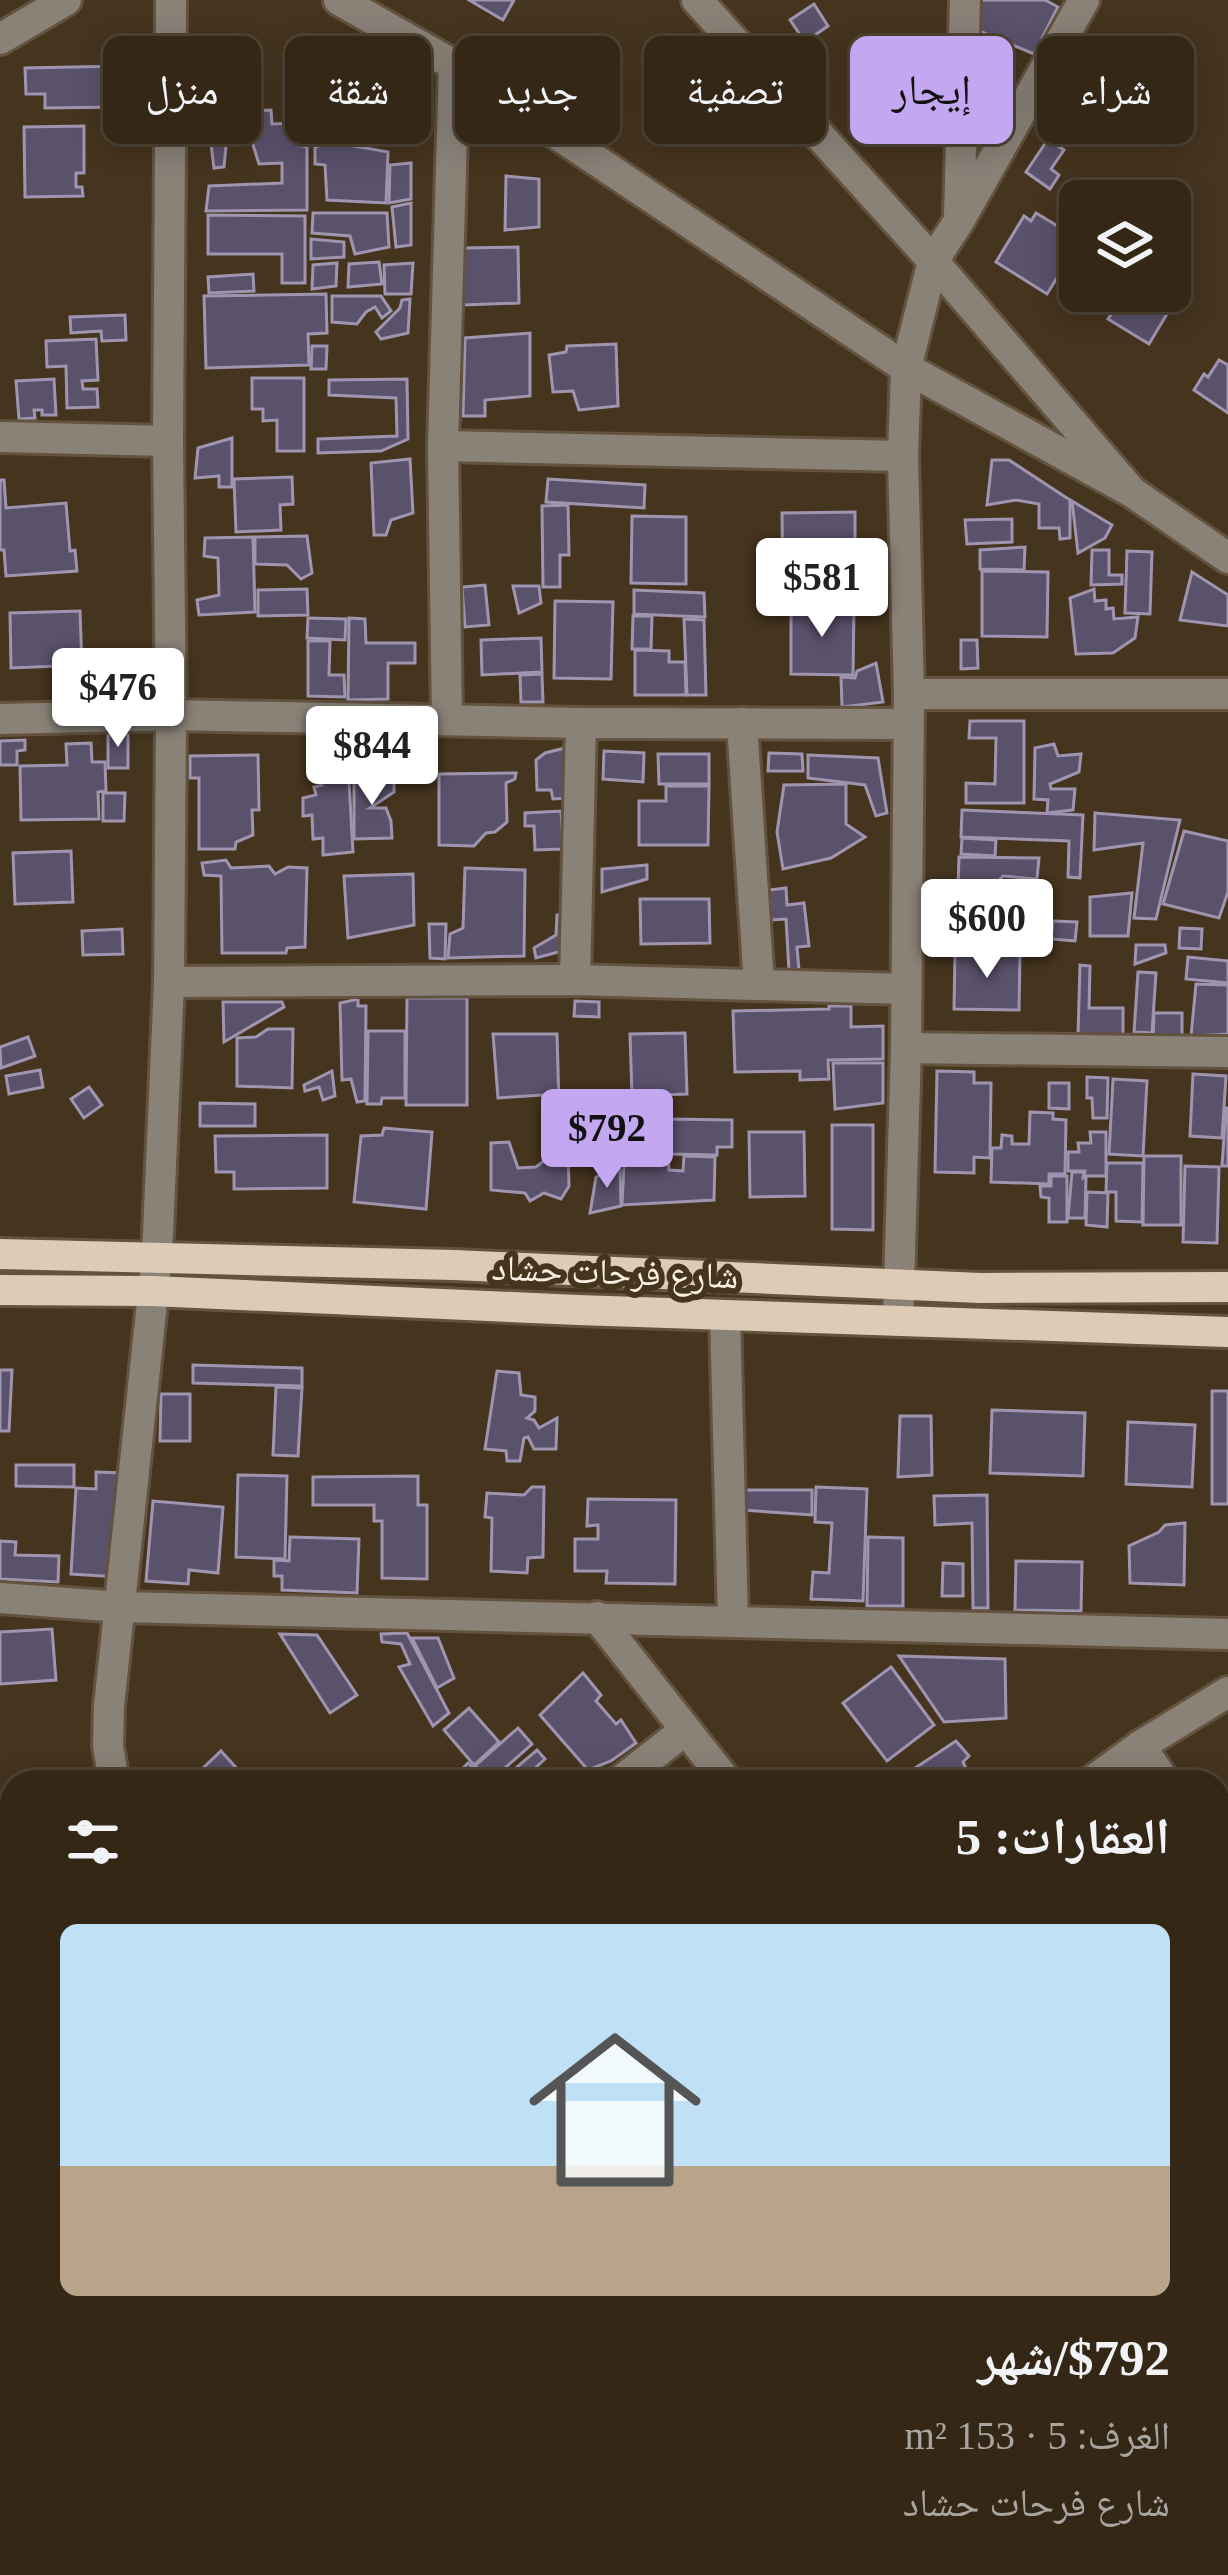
<!DOCTYPE html>
<html lang="ar">
<head>
<meta charset="utf-8">
<style>
	body { margin:0; font-family:"Times New Roman","Noto Naskh Arabic",serif; background:#3c2f1f; color:#f1f3f6; direction:rtl; height:100vh; display:flex; flex-direction:column; font-size:45px; white-space:nowrap }
	* { box-sizing:border-box; margin:0 }
	p { font-size:39px; color:#a9a5a1 }
	.icon { flex:none; width:66px; height:66px; fill:none; stroke:currentColor; stroke-width:2; stroke-linecap:round; stroke-linejoin:round }
	.map { position:relative; flex:1; overflow:hidden; direction:ltr }
	.side { position:absolute; left:0px; top:1770px; width:1230px; height:807px; display:flex; flex-direction:column; background:#342716; border-radius:36px 36px 0 0; box-shadow:0 6px 30px #0003,0 0 0 3px #4e4435; direction:rtl }
	.side>* { flex:none }
	.banner { position:absolute; left:36px; top:36px; width:1158px; height:108px; direction:rtl; display:flex; gap:24px }
	.tools { position:absolute; left:1059px; top:180px; display:grid; gap:24px }
	.tools a { display:grid; place-items:center; width:132px; height:132px; border-radius:18px; background:#342716; box-shadow:0 6px 30px #0003,0 0 0 3px #4e4435; font-size:60px }
	.price { position:absolute; translate:-50% -102px; padding:0 27px; border-radius:12px; background:#fff; color:#222; font-size:39px; line-height:78px; filter:drop-shadow(0 3px 6px #0008) }
	.price::after { content:''; position:absolute; left:50%; top:72px; width:36px; height:27px; margin-left:-18px; background:inherit; clip-path:polygon(0 0,100% 0,50% 100%) }
	.price.active { background:#c4a7f1; color:#111 }
	ul { padding:0; list-style:none }
	li { display:grid; align-content:center; gap:24px; height:636px; padding:0 60px }
	li span { display:grid; place-items:center; height:372px; border-radius:18px; color:#555 }
	li>.icon { margin-inline-start:auto }
	span .icon { width:216px; height:216px; fill:#fffc; stroke-width:1 }
	li b { font-size:51px }
	h2 { display:flex; justify-content:space-between; align-items:center; height:144px; padding:0 60px; font-size:51px }
	.chip { padding:0 42px; border-radius:18px; background:#342716; box-shadow:0 6px 30px #0003,0 0 0 3px #4e4435; font-size:42px; line-height:108px }
	.chip.active { background:#c4a7f1; color:#111 }
	.map>svg:first-child { display:block }
	.building { fill:#5a516a; stroke:#9f95b0; stroke-width:3 }
	.lines { fill:none; stroke-linecap:round; stroke-linejoin:round }
	.minor-casing { stroke:#62523e; stroke-width:36 }
	.major-casing { stroke:#62523e; stroke-width:36 }
	.minor { stroke:#8a8277; stroke-width:30 }
	.major { stroke:#ddcbb5; stroke-width:30 }
	.labels { text-anchor:middle; dominant-baseline:central; stroke-width:12; stroke-linejoin:round; paint-order:stroke }
	.street-label { font-size:36px; fill:#fbf0e3; stroke:#45341e }
</style>
</head>
<body>
<div class="map">
<svg width="1228" height="2575" viewBox="0 0 1228 2575">
	<rect width="100%" height="100%" fill="#45341e"/>
	<g class="building">
		<path d="M469,0h45l-11,20z"/>
		<path d="M977,0h68l13,7 -24,47 -57,-24z"/>
		<path d="M814,4l14,22 -23,16 -15,-22z"/>
		<path d="M122,66v41l-77,1v-14h-19l-1,-26z"/>
		<path d="M271,110l1,14 24,-1 2,22 9,2v63l-101,1 3,-25 73,-3v-20l-23,1 -9,-29 -23,1 -3,31 -10,1 -7,-55z"/>
		<path d="M84,126v47h-8v14h6l1,9 -58,1 -1,-70z"/>
		<path d="M1048,139l16,11 -13,19 8,6 -9,14 -24,-17z"/>
		<path d="M332,142l56,10 -2,51 -59,-3 -2,-35 -10,-1v-17z"/>
		<path d="M411,163v36l-22,4 1,-38z"/>
		<path d="M506,176l33,3v48l-34,3z"/>
		<path d="M411,203v42l-15,2 -4,-40z"/>
		<path d="M313,213h74l2,34 -34,7 -5,-18 -38,-3z"/>
		<path d="M1036,213l38,23 -5,8 11,6v10l-6,10 -9,-5 -18,29 -51,-32 28,-46 7,5z"/>
		<path d="M208,215l97,1v67h-23v-29h-74z"/>
		<path d="M311,239l33,3v15l-33,2z"/>
		<path d="M518,247l1,56 -56,2 -1,-57z"/>
		<path d="M379,262l3,22 -34,3 1,-23z"/>
		<path d="M337,263l-1,23 -24,3 1,-24z"/>
		<path d="M413,263l-2,31h-26l-1,-29z"/>
		<path d="M253,274l1,17 -45,2 -1,-16z"/>
		<path d="M1126,291h37l13,8 -27,45 -41,-25z"/>
		<path d="M326,294l1,39 -19,1 1,31 -103,3 -2,-72z"/>
		<path d="M332,296h49l10,15 -9,7 -7,-11 -9,5 -9,12 -25,-2z"/>
		<path d="M410,299l-2,34 -27,6 -5,-7 24,-24 2,-8z"/>
		<path d="M125,315l1,25 -24,1 -1,-10 -30,2 -1,-16z"/>
		<path d="M530,333v63l-45,4v16h-22l2,-78z"/>
		<path d="M96,339l2,41 -16,1 1,8h14l1,18 -31,1 -1,-42 -19,1 -1,-26z"/>
		<path d="M616,344l2,62 -39,4 -6,-19 -20,1 -4,-37 17,-3 1,-6z"/>
		<path d="M312,346h15l-1,23h-15z"/>
		<path d="M1219,360l9,5v48l-34,-23 10,-16 4,3z"/>
		<path d="M252,378h52v73h-27v-31l-14,1v-12h-11z"/>
		<path d="M54,379l2,36h-14v-5h-8l1,8 -16,1 -3,-38z"/>
		<path d="M407,379l1,60 -27,12 -63,2v-14l79,-3 -1,-38 -67,-3v-15z"/>
		<path d="M232,438v49h-13v-11l-24,2 3,-30z"/>
		<path d="M410,459l3,54 -22,7 -5,15h-12l-3,-72z"/>
		<path d="M992,460h17l61,40v38l-10,1 -1,-11h-20v-24l-23,-4 -29,5z"/>
		<path d="M292,477l1,27 -13,1 1,25 -45,2 -2,-53z"/>
		<path d="M548,479l97,6 -1,23 -98,-6z"/>
		<path d="M0,480h4l2,28 60,-5 4,48 5,-1 2,21 -71,5 -2,-26h-4z"/>
		<path d="M1072,501l40,24 -7,13 -27,15z"/>
		<path d="M568,505l1,50h-9v32h-17l-1,-81z"/>
		<path d="M855,512v79h-72l-1,-78z"/>
		<path d="M632,516l54,1v67l-55,-1z"/>
		<path d="M1012,519v23l-45,2 -2,-24z"/>
		<path d="M307,536l5,37 -11,6 -14,-14 -32,-1v-27z"/>
		<path d="M253,537l2,75 -56,3 -2,-15 22,-5 -1,-37 -14,-2 1,-18z"/>
		<path d="M1025,547l-1,23 -44,-1v-19z"/>
		<path d="M1092,550h17v25h13v9l-31,1z"/>
		<path d="M1127,551l25,1 -2,62 -25,-1z"/>
		<path d="M982,571l66,1 -1,65 -65,-1z"/>
		<path d="M1192,572l36,23v31l-48,-6z"/>
		<path d="M485,585l4,40 -24,2 -3,-40z"/>
		<path d="M513,586h26l2,17 -22,10z"/>
		<path d="M307,589l1,26 -50,1v-26z"/>
		<path d="M1094,589l1,12 11,-1v9l7,-1 1,11 24,-2 -3,21 -22,15 -37,1 -6,-56z"/>
		<path d="M634,590l70,3 1,24 -71,-3z"/>
		<path d="M555,601l58,1 -2,77 -57,-1z"/>
		<path d="M791,606l63,1 -1,68 -62,-1z"/>
		<path d="M80,611l2,54 -71,3 -1,-55z"/>
		<path d="M633,616h19l-1,33h-19z"/>
		<path d="M308,618l38,1 -1,21 -38,-2z"/>
		<path d="M349,618l16,1 1,24h49v20h-27v36l-40,1z"/>
		<path d="M684,619l20,1 2,75h-19z"/>
		<path d="M541,638l1,34 -60,3 -1,-35z"/>
		<path d="M961,640h16l1,28 -17,1z"/>
		<path d="M308,641h22l-1,34h15l1,22 -37,-1z"/>
		<path d="M635,650l34,1v11h16l1,33h-51z"/>
		<path d="M876,663l7,39 -41,5 -1,-30 14,1 2,-7z"/>
		<path d="M542,674l1,28h-22l-1,-27z"/>
		<path d="M970,721h54v82h-58v-20l29,1 1,-46h-27z"/>
		<rect x="108" y="732" width="20" height="36"/>
		<path d="M25,740v10l-8,1v14h-17v-24z"/>
		<path d="M91,743l1,19h13l1,29 -8,1 1,27 -78,1 -1,-54 47,-1 -1,-21z"/>
		<path d="M1054,744l4,12 23,-2 -2,18 -29,12 1,5h24l-2,21 -26,3 1,-13 -14,-1 1,-51z"/>
		<path d="M565,748l3,50 -15,1 -2,-9h-14l-1,-30 9,-7z"/>
		<path d="M604,751l40,2 -1,29 -40,-3z"/>
		<path d="M769,753l33,1 1,17h-35z"/>
		<path d="M658,754h51v30h-50z"/>
		<path d="M258,755l1,55h-7l1,25 -17,7 -1,7h-36v-71h-9v-22z"/>
		<path d="M340,755l2,10h14l-1,10 -6,6 4,71 -30,3v-17l-10,1 -1,-24 -9,1v-18l13,-3 -2,-8 8,-2 -4,-27z"/>
		<path d="M808,755l70,3 9,55 -11,3 -11,-31 -57,-7z"/>
		<path d="M516,773l-1,6 -9,4 1,39 -12,10 -9,1 -12,13 -35,-1v-71z"/>
		<path d="M394,777v15l-24,16h16l5,13 1,17 -38,1v-59z"/>
		<path d="M846,784v40l19,13 -34,21 -48,11 -6,-37 7,-47z"/>
		<path d="M666,786h43l-1,59h-69v-44h27z"/>
		<path d="M103,793h22l-1,28h-21z"/>
		<path d="M962,810l121,5 -3,63 -12,-1 1,-36 -108,-4z"/>
		<path d="M561,811l2,38 -28,1 -1,-24h-9v-13z"/>
		<path d="M1095,813l85,7 -24,99 -22,-1 9,-75 -49,7z"/>
		<path d="M1184,831l44,10v51l-9,26 -56,-14z"/>
		<path d="M962,838l34,2 -1,16 -34,-2z"/>
		<path d="M71,851l2,51 -58,2 -2,-51z"/>
		<path d="M959,857l80,1 -2,21 -34,-3 -9,9v9l42,-3v26l-79,-1z"/>
		<path d="M226,860l5,8 38,-2 6,8 13,-7 19,1 -2,79 -18,1 -1,5h-64l-1,-77 -17,-1 -2,-12z"/>
		<path d="M647,865v14l-45,13v-23z"/>
		<path d="M465,868l60,2 -1,86 -76,2 2,-24 13,-6z"/>
		<path d="M413,874l1,51 -66,13 -4,-62z"/>
		<path d="M786,888l1,17 17,-2 5,43 -12,1 2,23 -10,1 -3,-52 -15,1 -2,-30z"/>
		<path d="M1132,893l-4,43h-38v-39z"/>
		<path d="M640,899h69l1,44 -69,1z"/>
		<path d="M557,915h10l-1,35 -30,8 -2,-10 22,-13z"/>
		<path d="M957,918l79,2 -1,23 -78,-1z"/>
		<path d="M1053,921l24,1 -2,19 -24,-2z"/>
		<path d="M429,924h17l-1,35 -15,-1z"/>
		<path d="M1180,928l22,1 -1,20 -22,-1z"/>
		<path d="M122,929l1,25 -40,1 -1,-24z"/>
		<path d="M1136,945h29l1,8 -31,11z"/>
		<path d="M955,952l65,1 -1,57 -65,-1z"/>
		<path d="M1188,957l40,4v22l-42,-4z"/>
		<path d="M1080,965l10,1 -1,42h34v28h-45z"/>
		<path d="M1138,972l18,1 -4,60 -18,-1z"/>
		<path d="M1196,984l32,1v49l-37,2z"/>
		<path d="M407,998h60v107h-61z"/>
		<path d="M358,999v7h8l-1,95 -8,1 -6,-23 -9,1 -2,-77z"/>
		<path d="M575,1001l24,1v15l-25,-1z"/>
		<path d="M223,1002h59l2,5 -60,35z"/>
		<path d="M829,1006h22v21l32,-1v33l-55,1 1,19 -29,1v-9l-65,1 -2,-61 96,-2z"/>
		<path d="M1154,1013h28v28l-29,-1z"/>
		<path d="M268,1029h25l-1,59 -55,-2v-48l19,-1z"/>
		<path d="M368,1031h37v67h-23l-1,6h-14z"/>
		<path d="M685,1033l2,61 -55,2 -2,-62z"/>
		<path d="M493,1034h64l2,71 -14,2 -3,-12 -44,3z"/>
		<path d="M28,1037l7,19 -34,12 -1,-21z"/>
		<path d="M833,1063h50v40l-48,6z"/>
		<path d="M40,1070l3,17 -34,7 -3,-18z"/>
		<path d="M332,1071l3,25 -12,4 -4,-13 -14,4 -1,-6z"/>
		<path d="M937,1071l37,1v11h17l-1,75 -16,-1v16l-39,-1z"/>
		<path d="M1193,1074l33,2 -4,62 -32,-2z"/>
		<path d="M1087,1077l21,1 -1,40h-14l-1,-20h-5z"/>
		<path d="M1113,1079l34,2 -4,75 -34,-2z"/>
		<path d="M1049,1083h20v26l-20,-1z"/>
		<path d="M89,1087l13,18 -18,13 -13,-19z"/>
		<path d="M200,1103l55,1v22h-55z"/>
		<path d="M1226,1108h2v58h-6z"/>
		<path d="M1030,1112l23,1v6l13,1 -1,54h-16v10l-58,-2 1,-34h9l1,-13 10,1v8h17z"/>
		<path d="M665,1114l4,56 14,1 1,-15 31,1 -1,43 -92,5 2,-41 15,-7 2,-41z"/>
		<path d="M670,1119l62,1v27h-15v8l-45,-1z"/>
		<path d="M832,1125h41v105l-41,-1z"/>
		<path d="M384,1128l48,4 -6,77 -72,-7 7,-66 21,-1z"/>
		<path d="M749,1132h55l1,64 -55,1z"/>
		<path d="M1090,1132h16v44h-22l1,-5h-17v-19h11l-1,-9h13z"/>
		<path d="M327,1135v53l-93,1v-17h-18l-1,-36z"/>
		<path d="M561,1141v10l7,1 1,34 -8,13 -17,-6 -14,8 -5,-8 -34,-3v-47l18,-1 9,26 18,-1 14,-11 -4,-13z"/>
		<path d="M1144,1156h37v69h-38z"/>
		<path d="M1107,1163h36l-1,59 -26,-1v-29h-10z"/>
		<path d="M1185,1166l34,1 -2,76 -34,-1z"/>
		<path d="M620,1167l1,39 -31,7 6,-36z"/>
		<path d="M1072,1172h12l-1,6 3,-1 -1,41h-17z"/>
		<path d="M1051,1176h16v46h-18v-24l-8,-1 -1,-11h11z"/>
		<path d="M1087,1192l21,1 -1,34 -21,-2z"/>
		<path d="M193,1365l109,3v18l-109,-3z"/>
		<path d="M0,1370h12l-3,61h-9z"/>
		<path d="M497,1371l22,2 2,22 14,2v14l-8,7 7,2 5,8 18,-10 -1,31h-22l-6,-12 -4,1 -4,23h-13l-1,-10 -21,-2z"/>
		<path d="M276,1387l26,1 -4,68 -25,-1z"/>
		<rect x="1212" y="1391" width="16" height="113"/>
		<path d="M161,1394h29v47h-30z"/>
		<path d="M992,1410l93,3 -2,63 -93,-3z"/>
		<path d="M900,1416h31l1,59 -34,2z"/>
		<path d="M1128,1422l67,3 -3,62 -66,-3z"/>
		<path d="M16,1465h58v22l-58,-1z"/>
		<path d="M96,1472l29,1 -6,104 -48,-3 5,-86 20,1z"/>
		<path d="M238,1475l49,1 -2,83 -49,-2z"/>
		<path d="M418,1476v29h9v74l-45,-1v-57h-8v-16h-61v-28z"/>
		<path d="M532,1487h12l-1,70 -15,1 -1,15 -36,-2 1,-53 -7,-1 2,-24 37,2z"/>
		<path d="M816,1487l51,2 -4,112 -52,-2 2,-27 16,1 3,-50 -17,-1z"/>
		<path d="M743,1490h69v25l-70,-5z"/>
		<path d="M987,1495l1,113h-15l-1,-85 -37,2 -1,-29z"/>
		<path d="M588,1499l88,1 -1,84 -69,-1 1,-12h-32v-32h23v-14l-11,1z"/>
		<path d="M153,1501l70,6 -5,66 -29,-3 -1,14 -42,-3z"/>
		<path d="M1185,1523l-1,62 -54,-2 -1,-37 30,-14 6,-7z"/>
		<path d="M290,1537l69,2 -2,54 -75,-3v-14h-8v-16l15,1z"/>
		<path d="M868,1537l35,1v68h-36z"/>
		<path d="M0,1541l16,1 -1,13 44,1 -1,26 -58,-3z"/>
		<path d="M1016,1561l66,1 -1,49 -66,-1z"/>
		<path d="M943,1563l20,1v32h-21z"/>
		<path d="M52,1629l4,51 -56,4v-52z"/>
		<path d="M407,1633l42,80 -16,13 -34,-59 11,-3 -9,-20 -19,-2 -1,-8z"/>
		<path d="M280,1634l37,1 40,60 -27,18z"/>
		<path d="M412,1638h26l16,40 -17,10z"/>
		<path d="M899,1656l106,3 1,59 -62,4z"/>
		<path d="M891,1667l43,58 -47,36 -44,-58z"/>
		<path d="M583,1673l18,22 -5,6 20,23 5,-4 15,23 -25,18 -23,9 -48,-55z"/>
		<path d="M469,1708l30,34 -25,23 -30,-35z"/>
		<path d="M518,1728l14,16 -43,38 -14,-16z"/>
		<path d="M956,1741l13,15 -6,6 6,13 13,-3 7,10h-95z"/>
		<path d="M537,1750l8,9 -20,18 -8,-10z"/>
		<path d="M221,1751l28,31h-33l-13,-14z"/>
		<path d="M655,1756l20,26h-21l6,-6z"/>
		<path d="M468,1763l20,19h-25l-7,-7z"/>
		<path d="M1218,1988l10,8v19l-10,14z"/>
		<path d="M12,2153v21l-5,4 5,6v36l-12,11v-67z"/>
		<path d="M1228,2275v51l-10,7v-50z"/>
		<path d="M1222,2337l6,9v33l-10,8v-47z"/>
		<path d="M1228,2413v41l-10,-13v-21z"/>
		<path d="M138,2565h61l5,10h-75l-2,-4z"/>
		<path d="M277,2565h28l8,10h-28z"/>
		<path d="M459,2565h23l3,3 -7,7h-9z"/>
		<path d="M511,2565h30l3,3 26,-3 7,10h-57z"/>
		<path d="M1003,2565h63l7,10h-63z"/>
		<path d="M1177,2565h15l5,10h-25l-3,-6z"/>
	</g>
	<g class="lines">
		<g class="minor-casing">
			<g id="minor">
				<path d="M339,0l115,65 452,303 226,124"/>
				<path d="M697,0l236,261 199,231 96,66"/>
				<path d="M0,39l66,-39"/>
				<path d="M959,216l6,-216"/>
				<path d="M0,437l168,4"/>
				<path d="M443,446l460,10"/>
				<path d="M909,694h319"/>
				<path d="M0,719l171,-4 410,8 327,1"/>
				<path d="M447,720l-4,-274 11,-381"/>
				<path d="M742,723l17,262"/>
				<path d="M575,980l6,-257"/>
				<path d="M169,982l406,-2 330,9"/>
				<path d="M906,1048l322,4"/>
				<path d="M725,1315l8,306"/>
				<path d="M898,1319l8,-271 3,-354 -6,-238 3,-88 27,-107 26,-40 125,-221"/>
				<path d="M0,1598l121,9 1107,27"/>
				<path d="M597,1617l130,165"/>
				<path d="M1140,1746l25,36"/>
				<path d="M114,1782l-6,-36 1,-40 48,-450 12,-274 2,-267 -3,-274 3,-441"/>
				<path d="M619,1782l65,-51"/>
				<path d="M1091,1782l49,-36 88,-54"/>
				<path d="M1218,1860l10,15"/>
				<path d="M0,2084l12,9"/>
				<path d="M1218,2224l10,11"/>
				<path d="M0,2266l12,-9"/>
				<path d="M0,2469l12,-9"/>
				<path d="M1218,2520l10,19"/>
				<path d="M0,2528l12,8"/>
				<path d="M57,2565l16,10"/>
				<path d="M665,2565l7,10"/>
				<path d="M912,2565l7,10"/>
				<path d="M743,2575l17,-10"/>
				<path d="M1116,2575l15,-10"/>
			</g>
		</g>
		<g class="major-casing">
			<g id="major">
				<path d="M0,1254l454,11 526,23 248,-1"/>
				<path d="M0,1290l152,1 426,19 650,22"/>
			</g>
		</g>
		<use href="#minor" class="minor"/>
		<use href="#major" class="major"/>
	</g>
	<g class="labels">
		<g class="street-label">
			<text transform="translate(615 1272) rotate(2)">شارع فرحات حشاد</text>
		</g>
	</g>
</svg>
<div class="tools">
<a><svg class="icon" aria-label="layers" viewBox="0 0 24 24"><path d="M12 4l9 5-9 5-9-5zM3 14l9 5 9-5"/></svg></a>
</div>
<b class="price" style="left:822px;top:640px">$581</b>
<b class="price" style="left:118px;top:750px">$476</b>
<b class="price" style="left:372px;top:808px">$844</b>
<b class="price" style="left:987px;top:981px">$600</b>
<b class="price active" style="left:607px;top:1191px">$792</b>
<div class="banner">
<a class="chip">شراء</a>
<a class="chip active">إيجار</a>
<a class="chip">تصفية</a>
<a class="chip">جديد</a>
<a class="chip">شقة</a>
<a class="chip">منزل</a>
</div>
<section class="side">
<h2>العقارات: 5<svg class="icon" aria-label="filters" viewBox="0 0 24 24"><path d="M4 7h16M4 17h16"/><circle cx="9" cy="7" r="2"/><circle cx="15" cy="17" r="2"/></svg></h2>
<ul>
<li><span style="background:linear-gradient(#bfe0f5 65%,#b9a48a 0)"><svg class="icon" aria-label="home" viewBox="0 0 24 24"><path d="M3 11l9-7 9 7M6 9v11h12V9"/></svg></span><div><b>$792/شهر</b><p>الغرف: 5 · 153 m²</p><p>شارع فرحات حشاد</p></div></li>
</ul>
</section>
</div>
</body>
</html>
